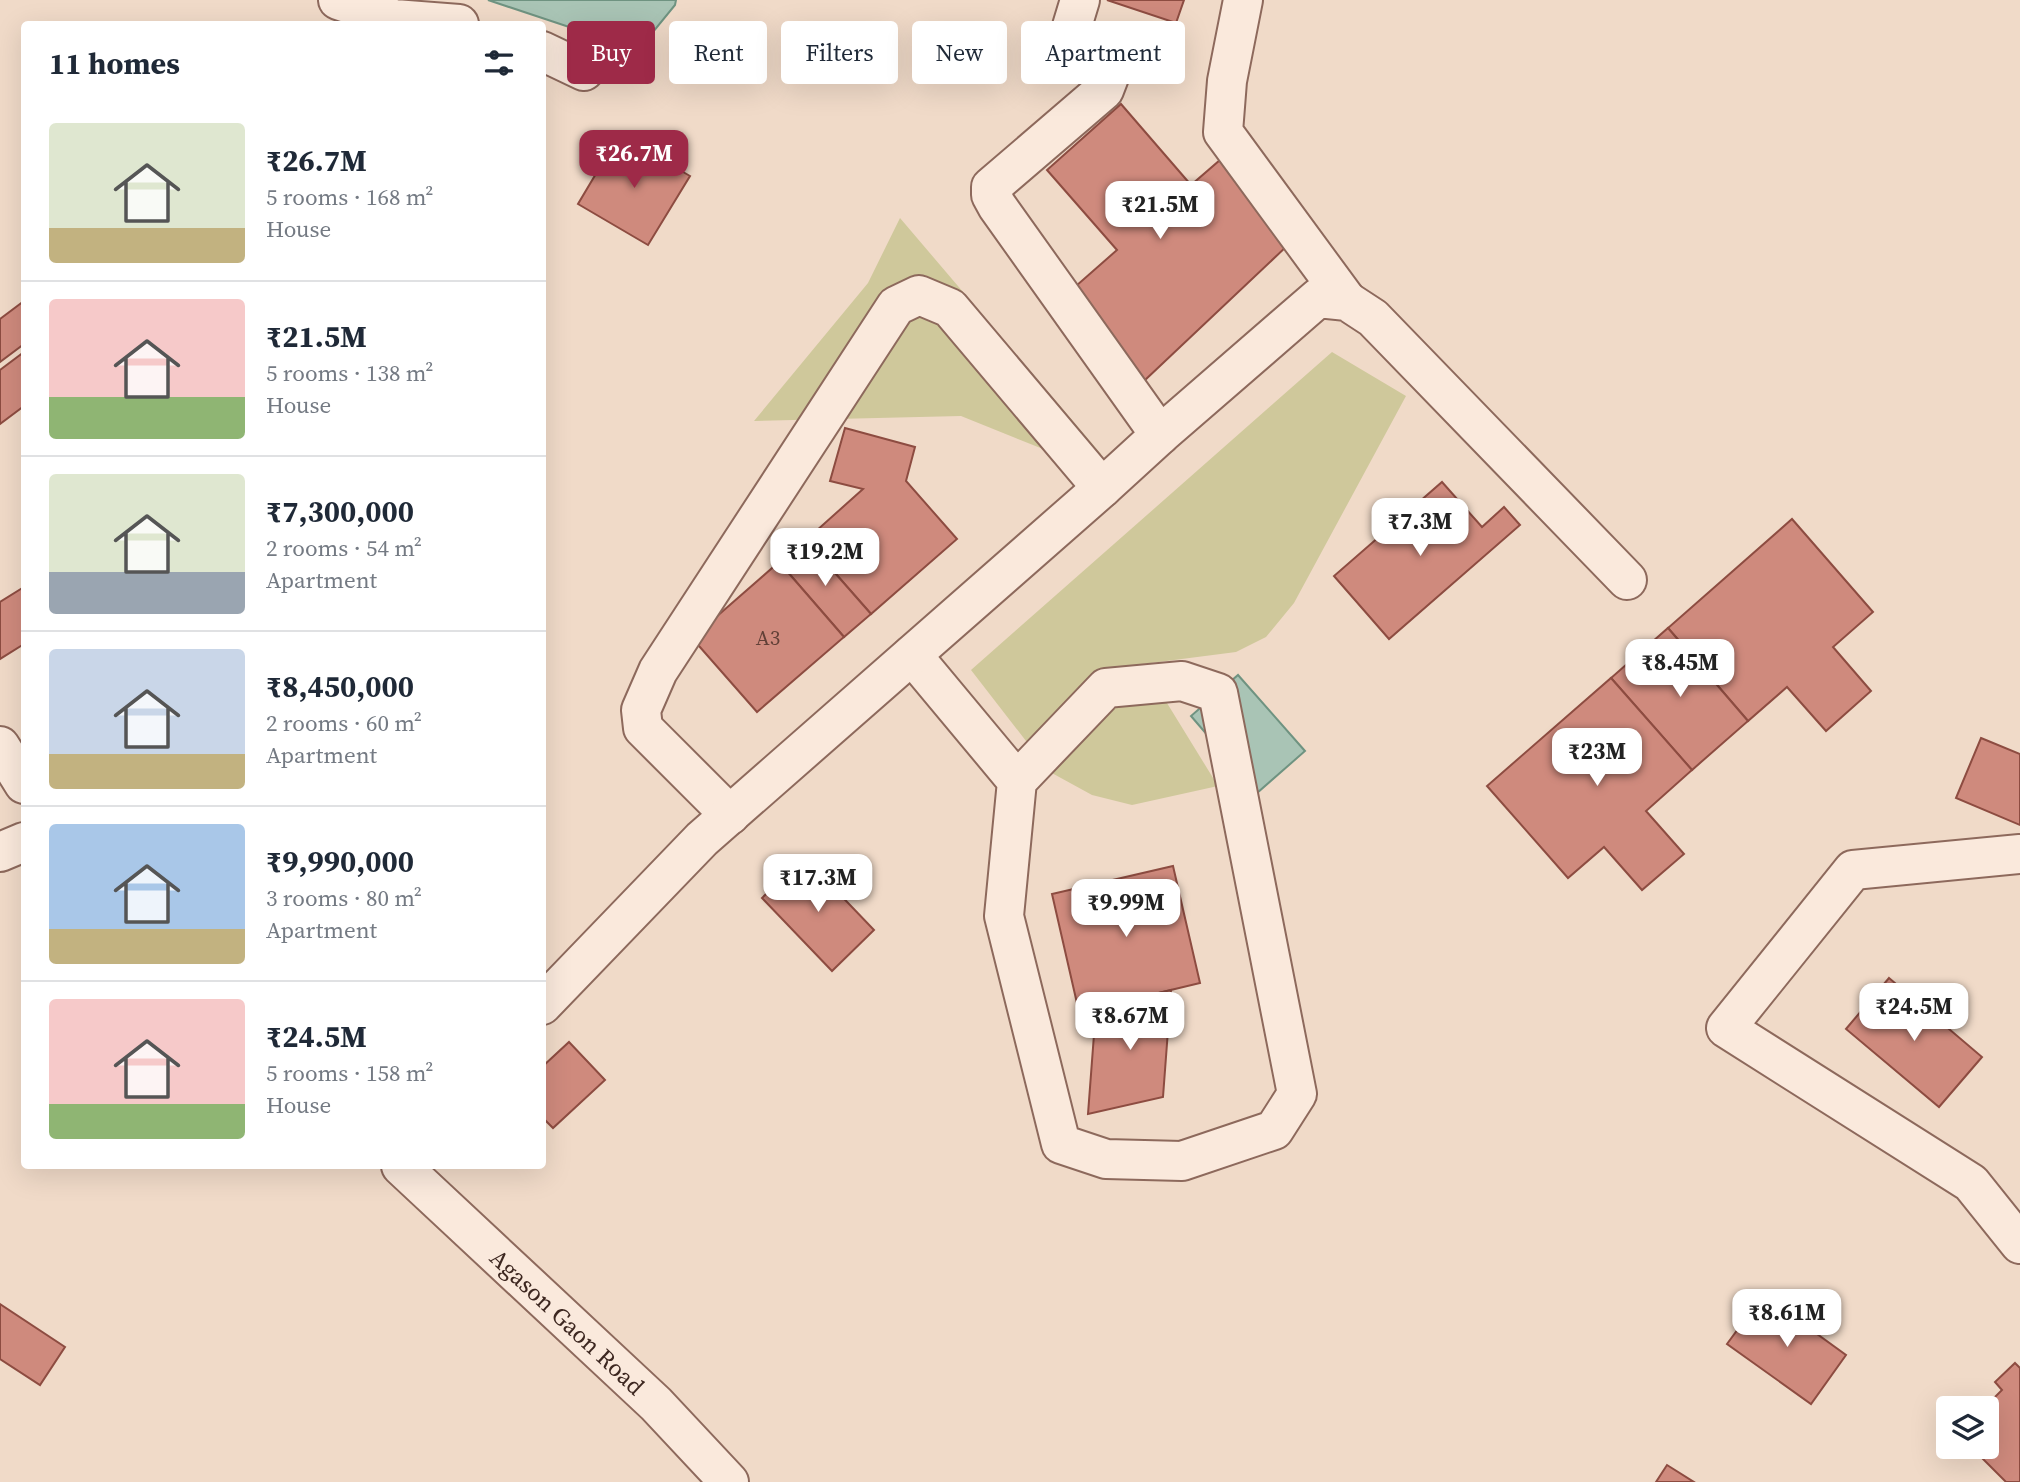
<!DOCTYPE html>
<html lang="en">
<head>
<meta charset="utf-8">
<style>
	body { margin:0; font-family:"Source Serif 4",serif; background:#f6f6f7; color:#1f2937; height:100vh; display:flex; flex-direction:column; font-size:26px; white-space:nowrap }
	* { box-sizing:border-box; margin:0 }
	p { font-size:23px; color:#747a83 }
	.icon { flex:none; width:38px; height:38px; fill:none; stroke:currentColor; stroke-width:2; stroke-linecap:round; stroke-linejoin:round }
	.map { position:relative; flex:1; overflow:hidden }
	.details { position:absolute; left:21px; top:21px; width:525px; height:1148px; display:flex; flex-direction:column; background:#fff; border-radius:7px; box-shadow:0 7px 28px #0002 }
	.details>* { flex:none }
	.guide { position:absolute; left:567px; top:21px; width:665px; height:63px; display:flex; gap:14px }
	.buttons { position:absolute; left:1936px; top:1396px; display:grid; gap:14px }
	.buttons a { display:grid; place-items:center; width:63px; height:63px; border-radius:7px; background:#fff; box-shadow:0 7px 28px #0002; font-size:35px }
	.price { position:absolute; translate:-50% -60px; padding:0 16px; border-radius:14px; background:#fff; color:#222; font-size:23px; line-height:46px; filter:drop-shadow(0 2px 4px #0008) }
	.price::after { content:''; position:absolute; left:50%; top:42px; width:21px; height:16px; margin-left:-10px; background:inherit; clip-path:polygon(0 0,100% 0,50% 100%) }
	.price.active { background:#9e2a48; color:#fff }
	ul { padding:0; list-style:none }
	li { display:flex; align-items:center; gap:21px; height:175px; padding:0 28px }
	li+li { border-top:2px solid #e0e1e3 }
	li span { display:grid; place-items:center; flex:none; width:196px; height:140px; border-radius:7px; color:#555 }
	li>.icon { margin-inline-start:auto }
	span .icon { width:84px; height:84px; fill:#fffc; stroke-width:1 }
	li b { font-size:30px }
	h2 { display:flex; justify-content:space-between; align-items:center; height:84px; padding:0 28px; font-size:30px }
	.pill { padding:0 24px; border-radius:7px; background:#fff; box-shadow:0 7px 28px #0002; font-size:24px; line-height:63px }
	.pill.active { background:#9e2a48; color:#fff }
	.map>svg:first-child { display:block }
	.green { fill:#cfc89b }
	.water { fill:#a9c4b5; stroke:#6f9381; stroke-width:2 }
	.building { fill:#cf8a7d; stroke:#8d4c41; stroke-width:2 }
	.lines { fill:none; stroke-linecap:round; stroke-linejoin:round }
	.minor-casing { stroke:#8d695c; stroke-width:42 }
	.minor { stroke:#fae9dc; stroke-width:38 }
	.labels { text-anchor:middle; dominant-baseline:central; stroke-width:5; stroke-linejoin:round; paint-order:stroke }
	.number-label { font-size:21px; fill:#624037 }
	.street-label { font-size:24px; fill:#3d2720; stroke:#f7e6d8 }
</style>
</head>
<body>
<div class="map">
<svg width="2020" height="1482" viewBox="0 0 2020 1482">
	<rect width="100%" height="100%" fill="#f0dac8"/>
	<g class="green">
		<path d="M900,218l201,236 -18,19 -40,-24 -82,-33 -207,5 114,-138z"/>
		<path d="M1332,352l74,44 -112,207 -28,34 -30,15 -93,12 75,122 -86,19 -40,-10 -42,-23 -79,-102z"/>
	</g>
	<g class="water">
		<path d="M488,0h188l-1,5 -26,32 -26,8z"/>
		<path d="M1238,675l67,76 -48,42 -66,-77z"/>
	</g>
	<g class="building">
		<path d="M1107,0h77l-8,23z"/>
		<path d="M1121,104l70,81 29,-25 68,85 -144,136 -76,-88 49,-43 -70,-80z"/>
		<path d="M619,135l71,41 -42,69 -70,-41z"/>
		<path d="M24,301v43l-24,18v-43z"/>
		<path d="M24,352v54l-24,18v-54z"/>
		<path d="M845,428l70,19 -9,34 51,58 -86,75 -65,-74 57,-51 -33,-8z"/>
		<path d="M1442,482l40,45 22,-20 16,18 -131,114 -55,-63z"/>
		<path d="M1792,519l81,93 -40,35 38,44 -45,40 -39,-44 -39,34 -80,-93z"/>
		<path d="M806,540l65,74 -27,23 -65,-75z"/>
		<path d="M779,562l65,75 -87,75 -65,-74z"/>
		<path d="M24,587v57l-24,15v-57z"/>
		<path d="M1668,628l80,93 -56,49 -81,-92z"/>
		<path d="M1611,678l81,92 -46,41 38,43 -42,36 -38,-43 -36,31 -81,-92z"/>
		<path d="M1981,738l39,16v71l-64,-27z"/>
		<path d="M804,857l70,73 -42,41 -70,-73z"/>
		<path d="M1173,866l27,117 -121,29 -27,-118z"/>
		<path d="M1889,978l93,79 -43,50 -93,-78z"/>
		<path d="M1171,990l-8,107 -75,17 8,-106z"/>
		<path d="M569,1042l36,38 -52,48 -11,-11v-50z"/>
		<path d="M1763,1295l83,60 -35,49 -84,-60z"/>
		<path d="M0,1304l65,43 -25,38 -40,-26z"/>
		<path d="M2015,1363l5,5v114h-14l-35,-35h15v-38h-3l19,-19 -7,-8z"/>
		<path d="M1667,1465l27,17h-38z"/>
	</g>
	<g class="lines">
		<g class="minor-casing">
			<g id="minor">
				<path d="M338,0l56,19 65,5"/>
				<path d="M1080,0l-10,33 6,7 14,6 16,12 3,19 -5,13 -113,97v8l6,11 163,229"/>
				<path d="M1243,0l-16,81 -4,51 124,169"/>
				<path d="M542,51l42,20"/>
				<path d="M912,655l105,126 -13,135 57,228 45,15 76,2 92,-31 23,-36 -79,-401 -36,-12 -76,7 -89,93"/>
				<path d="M0,746l24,38"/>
				<path d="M730,815l-87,-87 -2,-18 17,-39 238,-365 23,-11 31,13 152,180"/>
				<path d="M0,852l24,-10"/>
				<path d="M2020,854l-167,16 -127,158 245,155 49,61"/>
				<path d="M542,1005l160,-166 400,-351 58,-53 158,-137 29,3 26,17 254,262"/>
				<path id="s1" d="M401,1166l255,238 73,78"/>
			</g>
		</g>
		<use href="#minor" class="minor"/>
	</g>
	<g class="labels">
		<g class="number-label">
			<text x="768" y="637">A3</text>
		</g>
		<g class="street-label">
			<text stroke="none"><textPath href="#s1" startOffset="228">Agason Gaon Road</textPath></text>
		</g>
	</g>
</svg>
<div class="buttons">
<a><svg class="icon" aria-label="layers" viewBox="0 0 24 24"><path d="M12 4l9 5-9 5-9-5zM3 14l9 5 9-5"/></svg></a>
</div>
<b class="price active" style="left:634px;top:190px">₹26.7M</b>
<b class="price" style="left:1160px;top:241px">₹21.5M</b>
<b class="price" style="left:1420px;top:558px">₹7.3M</b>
<b class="price" style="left:825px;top:588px">₹19.2M</b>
<b class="price" style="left:1680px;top:699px">₹8.45M</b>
<b class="price" style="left:1597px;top:788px">₹23M</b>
<b class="price" style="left:818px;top:914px">₹17.3M</b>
<b class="price" style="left:1126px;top:939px">₹9.99M</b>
<b class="price" style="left:1914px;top:1043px">₹24.5M</b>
<b class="price" style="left:1130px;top:1052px">₹8.67M</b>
<b class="price" style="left:1787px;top:1349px">₹8.61M</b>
<div class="guide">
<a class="pill active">Buy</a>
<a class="pill">Rent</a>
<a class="pill">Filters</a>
<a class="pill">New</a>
<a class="pill">Apartment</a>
</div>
<section class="details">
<h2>11 homes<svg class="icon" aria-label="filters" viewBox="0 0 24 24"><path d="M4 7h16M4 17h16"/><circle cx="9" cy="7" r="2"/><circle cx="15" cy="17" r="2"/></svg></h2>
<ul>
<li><span style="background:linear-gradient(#dfe7d0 75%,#c2b280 0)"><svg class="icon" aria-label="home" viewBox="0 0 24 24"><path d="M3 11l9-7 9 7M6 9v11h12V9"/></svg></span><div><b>₹26.7M</b><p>5 rooms · 168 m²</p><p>House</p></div></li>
<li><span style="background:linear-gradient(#f6c9c9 70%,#8fb573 0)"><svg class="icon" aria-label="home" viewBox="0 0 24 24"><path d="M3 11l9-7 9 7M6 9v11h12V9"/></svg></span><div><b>₹21.5M</b><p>5 rooms · 138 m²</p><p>House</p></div></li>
<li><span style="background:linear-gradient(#dfe7d0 70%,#9aa5b1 0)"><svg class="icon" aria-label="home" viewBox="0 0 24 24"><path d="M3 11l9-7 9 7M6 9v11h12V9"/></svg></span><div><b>₹7,300,000</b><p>2 rooms · 54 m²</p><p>Apartment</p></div></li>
<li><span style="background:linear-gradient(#c9d6e8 75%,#c2b280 0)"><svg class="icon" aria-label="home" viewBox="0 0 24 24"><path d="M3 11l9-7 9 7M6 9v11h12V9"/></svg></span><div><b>₹8,450,000</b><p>2 rooms · 60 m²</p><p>Apartment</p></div></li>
<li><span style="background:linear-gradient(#a9c7e8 75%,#c2b280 0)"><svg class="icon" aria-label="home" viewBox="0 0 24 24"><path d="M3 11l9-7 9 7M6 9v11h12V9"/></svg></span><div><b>₹9,990,000</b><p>3 rooms · 80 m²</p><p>Apartment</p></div></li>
<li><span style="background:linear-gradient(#f6c9c9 75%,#8fb573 0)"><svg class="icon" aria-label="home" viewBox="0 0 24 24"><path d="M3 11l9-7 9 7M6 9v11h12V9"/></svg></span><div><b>₹24.5M</b><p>5 rooms · 158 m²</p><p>House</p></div></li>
</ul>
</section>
</div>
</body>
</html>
